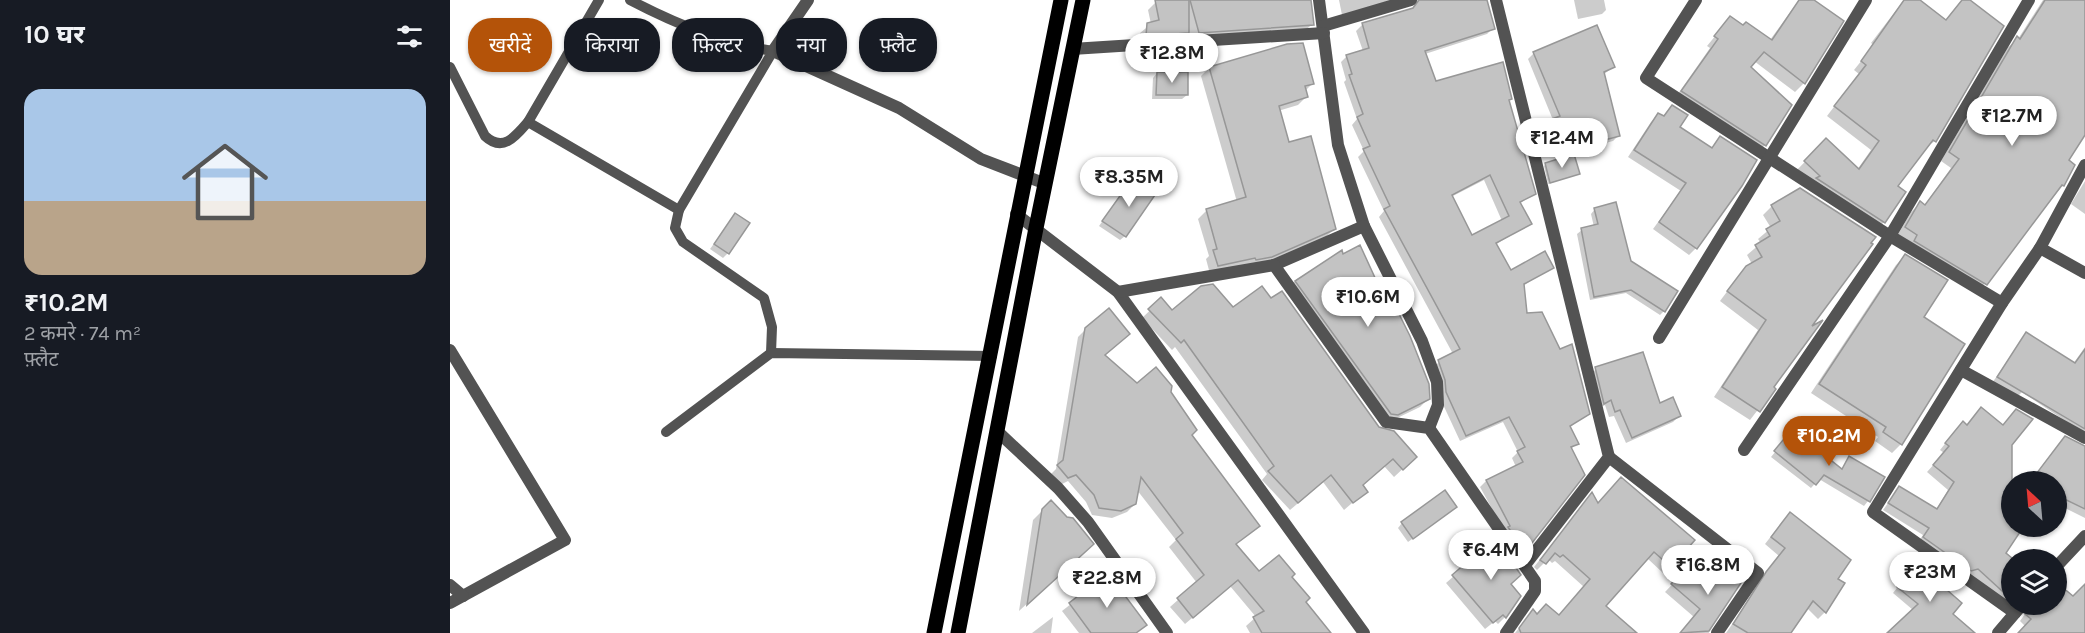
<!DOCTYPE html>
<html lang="hi">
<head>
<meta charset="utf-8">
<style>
	body { margin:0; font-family:Karla,"Noto Sans Devanagari",sans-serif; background:#20242c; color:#f1f3f6; height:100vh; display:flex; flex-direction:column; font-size:22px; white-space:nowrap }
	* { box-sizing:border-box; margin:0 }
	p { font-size:20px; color:#9ea1a6 }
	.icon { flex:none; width:33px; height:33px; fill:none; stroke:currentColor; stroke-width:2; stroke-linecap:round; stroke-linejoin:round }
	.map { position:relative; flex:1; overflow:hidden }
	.details { display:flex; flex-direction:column; background:#171b24; width:450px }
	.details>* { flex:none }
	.banner { position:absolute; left:18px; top:18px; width:570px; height:54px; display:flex; gap:12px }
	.needle { width:39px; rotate:334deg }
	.tools { position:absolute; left:1551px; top:471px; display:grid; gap:12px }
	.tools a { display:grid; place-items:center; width:66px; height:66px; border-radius:50%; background:#171b24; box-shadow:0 2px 4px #0004; font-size:30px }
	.price { position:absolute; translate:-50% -51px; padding:0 14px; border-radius:21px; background:#fff; color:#222; font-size:20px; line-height:39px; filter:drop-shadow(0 2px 3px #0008) }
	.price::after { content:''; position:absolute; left:50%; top:36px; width:18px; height:14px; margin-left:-9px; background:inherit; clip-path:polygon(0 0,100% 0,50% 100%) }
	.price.selected { background:#b45309; color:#fff }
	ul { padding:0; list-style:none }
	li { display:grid; align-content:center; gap:12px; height:318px; padding:0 24px }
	li span { display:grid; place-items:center; height:186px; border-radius:18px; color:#555 }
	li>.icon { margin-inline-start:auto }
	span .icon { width:108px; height:108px; fill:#fffc; stroke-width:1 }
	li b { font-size:26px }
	h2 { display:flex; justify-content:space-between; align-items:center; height:72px; padding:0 24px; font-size:26px }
	.pill { padding:0 21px; border-radius:24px; background:#171b24; box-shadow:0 2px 4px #0004; font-size:21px; line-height:54px }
	.pill.selected { background:#b45309; color:#fff }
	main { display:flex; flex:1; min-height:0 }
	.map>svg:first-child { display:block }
	.shadow { fill:#0003; fill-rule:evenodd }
	.building { fill:#c3c3c3; stroke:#979797; stroke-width:1.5; fill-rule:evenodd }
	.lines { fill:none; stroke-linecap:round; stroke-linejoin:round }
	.service { stroke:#535353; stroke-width:10 }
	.minor { stroke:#535353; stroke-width:12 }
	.primary { stroke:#000; stroke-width:15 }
</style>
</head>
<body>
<main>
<section class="details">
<h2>10 घर<svg class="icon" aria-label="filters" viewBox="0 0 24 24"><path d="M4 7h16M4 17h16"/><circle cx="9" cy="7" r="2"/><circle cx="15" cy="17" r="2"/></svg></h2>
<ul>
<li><span style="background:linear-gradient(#a9c7e8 60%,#b9a48a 0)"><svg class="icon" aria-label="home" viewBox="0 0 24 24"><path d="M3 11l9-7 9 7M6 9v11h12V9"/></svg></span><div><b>₹10.2M</b><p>2 कमरे · 74 m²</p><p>फ़्लैट</p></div></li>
</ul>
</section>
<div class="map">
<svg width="1635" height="633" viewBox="0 0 1635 633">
	<rect width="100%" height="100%" fill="#fff"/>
	<g class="shadow">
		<path d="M716,0h142l4,24 -8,8 -113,8 -2,-9 -10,10 -40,2 1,-10 11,-9 -3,-14 8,-8z"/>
		<path d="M889,0h54l-51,15z"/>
		<path d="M961,0h74l8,28 -6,6 -62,20 10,28 73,19 26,93 -15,10 11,19 -35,22 15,27 42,-5 -29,19 2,29 63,98 -19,15 8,15 -6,6 12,26 -65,81 -38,-69 6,-6 30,-14 -4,-9 6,-6 -15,-30 -43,19 -20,-43 -8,-31 21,-13 -74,-137 5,-6 -26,-54 6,-6 -12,-26 5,-6 -13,-37 2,-2 -5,-18 6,-6 16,-5 -7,-20 6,-6 49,-15 3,-5zM1034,180l18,41 -30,17 -21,-41z"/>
		<path d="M1124,0h30l2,10 -4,4 -24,5z"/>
		<path d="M1349,0h12l-7,83 -9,9 -41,-31 -5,6 16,78 -9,9 -83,-53 37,-53 -3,-2 23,-28 40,22z"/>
		<path d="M1454,0h13l28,22 18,-22h5l-33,141 -10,7 -29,38 -12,36 -9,9 -79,-60 30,-31 31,30 14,-20 -44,-34 32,-42 -5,-4 20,-25 -3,-2z"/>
		<path d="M1593,0h42v133l-18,28 -4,24 -86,108 -80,-57 14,-24 9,-9 4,3 27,-38 -10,-7 67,-114 10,-8z"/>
		<path d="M1084,53l79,14 -10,8 16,60 -6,6 -53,14 -13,-29 6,-6 -25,-61z"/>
		<path d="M759,68l104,15 -8,8 1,6 -8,8 -20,6 10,33 46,85 -8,8 -64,28 -52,9 -4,-15 3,-3 -11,-37 9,-9 30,-8 -36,-126z"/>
		<path d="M707,73l30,22 -5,4h-30l1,-21z"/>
		<path d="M1222,106l6,21 33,22 10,-11 -25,110 -7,7 -36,-26 28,-38 -53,-34 23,-35 8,-7 3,2z"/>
		<path d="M1096,164l32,10 -30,10 -4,-18z"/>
		<path d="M682,181l-7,55 -5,4 -21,-14z"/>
		<path d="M1635,181v33l-14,-10z"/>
		<path d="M1350,189l6,142 -34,57 2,1 -24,31 -36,-23 44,-67 -38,-29 18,-24 14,-13 -5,-9 14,-12 -3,-4 13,-11 -8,-13 9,-9z"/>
		<path d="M1145,209l69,102 -4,4 -34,-22 -36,7 -13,-66 5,-4 12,-3 -3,-13z"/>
		<path d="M285,215l-7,38 -5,5 -13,-9z"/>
		<path d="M891,252l41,43 46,104 -8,8 -31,15 -100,-135 8,-8z"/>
		<path d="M1455,256l17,61 -21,127 -9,9 -17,-12 3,-4 -67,-44 85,-128z"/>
		<path d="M711,300l11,12 61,-3 145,119 29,37 -13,12 -10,-11 -22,20 4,5 -22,19 -21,-28 -33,28 -28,-30 5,-6 -92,-127 -3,3 -30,-32z"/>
		<path d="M636,329l18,27 33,29 32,8 21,42 60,98 -16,12 25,28 31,5 14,24 25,31h-79l-4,-7 10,-9 -26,-31 -45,38 -15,-17 27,-24 -28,-36 7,-7 -39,-50 -2,14 -8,8 -15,6 -20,-3 -6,-13 -18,-21 -8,4 -9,-11 5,-5 22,-132z"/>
		<path d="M1576,334l47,30 12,-17v87l-63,-42 -9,9 -23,-15z"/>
		<path d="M1146,369l63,36 20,11 -6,6 -47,21 -12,-27 -5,1 -4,-12 -7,4 -8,-34z"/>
		<path d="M1531,409l10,60 21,57h33l-8,9 -16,-8 -17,26 8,7v43l-95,-59 6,-9 -40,-25 16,-22 37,22 12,-20 -21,-18 17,-19 -4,-3 16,-20 10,-4z"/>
		<path d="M1338,436l53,34 9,-12 18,43 -4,5 -45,-27 -8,9 -40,-31z"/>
		<path d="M1606,448l29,10v60l-26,-13 -3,4v-27h-26z"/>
		<path d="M1164,486l56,80 -7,7 -16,-15 -43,49 31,26h-120l17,-22 4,5 22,1 26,-30 -29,-26 -3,2 -4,-4 -11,11 -3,-3 52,-66 11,4z"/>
		<path d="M601,502l31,51 -63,58 14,-91z"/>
		<path d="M1001,511l-43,31 -10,-14 4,-5z"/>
		<path d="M1333,521l53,58 -11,33 -7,7 -11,-11 -16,25h-65l53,-77 -14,-12z"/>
		<path d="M1045,540l15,45 -5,32 -7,7 -3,-3 -10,8 -39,-46z"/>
		<path d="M1466,564l34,15 -10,7 11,28 22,19h-84l24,-23 -20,-17z"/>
		<path d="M1237,569l21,60 1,4h-28l13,-16 -29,-25z"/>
		<path d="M658,575l37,50 -9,8h-57l-17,-22z"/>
		<path d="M1635,585v48h-66l6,-7 -5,-5 5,-7 -3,-10h34l17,-6z"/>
		<path d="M603,617l-2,16h-19z"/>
	</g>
	<g class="building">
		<path d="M705,0h34v33l-43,3 1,-13 12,-3z"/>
		<path d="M740,0h121l3,25 -115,8z"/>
		<path d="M969,0h68l8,29 -70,22 11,30 67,-19 9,37 -3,1 27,94 -16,8 12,22 -36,19 15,27 34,-19 9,17 -30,16 3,29 15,-1 18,37 12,-5 18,70 -20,12 9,18 -8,3 14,28 -60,77 -17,-25 2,-1 -24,-46 37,-18 -6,-11 8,-4 -16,-30 -43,19 -20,-44 -1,-12 -7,-20 22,-11 -76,-140 6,-3 -27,-57 7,-3 -13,-29 6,-3 -14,-39 3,-1 -6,-19 23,-7 -7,-25 51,-15zM1040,175l19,41 -37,19 -20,-40z"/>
		<path d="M1349,0h15l30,21 -39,63 -41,-32 -13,15 41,38 -26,41 -85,-55 37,-52 -4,-3 16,-20 13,9 3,-3 26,18z"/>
		<path d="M1454,0h16l26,20 16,-20h8l34,26 -68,116 -3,-2 -35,46 8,6 -21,31 -69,-45 4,-2 -16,-15 22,-23 33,31 20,-28 -45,-35 32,-41 -5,-4z"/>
		<path d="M1595,0h40v135l-16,25 6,5 -11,21 -2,-1 -75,100 -73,-44 3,-6 -12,-8 15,-26 5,4 34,-46 -10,-7 68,-116 3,3z"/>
		<path d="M1147,25l18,42 -11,5 16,64 -54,14 -14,-31 8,-3 -27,-64z"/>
		<path d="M853,43l11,41 -9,2 3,11 -29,9 10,36 22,-6 25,93 -64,28 -16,3 -1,-2 -37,8 -5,-16 4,-1 -11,-40 40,-12 -37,-130 78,-23z"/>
		<path d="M707,72h31v23h-32z"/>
		<path d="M1222,105l16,10 -8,12 32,21 8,-12 37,24 -15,26 -45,63 -38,-27 27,-39 -52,-33 24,-37 6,3z"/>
		<path d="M1124,154l6,20 -30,9 -5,-20z"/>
		<path d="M682,179l23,16 -29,42 -24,-16z"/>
		<path d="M1350,188l76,49 -5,6 2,1 -61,82 11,-6 -49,67 2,2 -16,23 -38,-25 44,-67 -39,-29 19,-25 16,-9 -7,-12 15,-9 -4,-7 14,-8 -9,-16z"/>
		<path d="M1166,202l15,59 47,30 -13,21 -34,-22 -37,7 -13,-69 17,-4 -4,-16z"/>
		<path d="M285,213l15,10 -21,31 -15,-10z"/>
		<path d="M910,245l22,48 5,-3 23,46 19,48 1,15 -32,16 -7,-1 -96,-133 47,-31 1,4z"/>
		<path d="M1455,254l43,26 -24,37 41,27 -63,101 -19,-13 3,-5 -67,-43z"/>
		<path d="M763,284l20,23 29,-21 9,12 11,-7 97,136 15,4 23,26 -14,13 -10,-11 -30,26 5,7 -15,11 -22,-28 -33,28 -30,-32 6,-5 -90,-126 -3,3 -33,-34 13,-12 11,13 29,-24z"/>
		<path d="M659,308l21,26 -25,21 32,28 19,-16 16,19 -1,6 26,38 -5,5 68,91 -24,18 23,27 20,-16 16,19 -3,3 18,21 -4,4 25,31h-69l-9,-16 11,-6 -26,-31 -45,38 -16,-20 27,-23 -28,-36 7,-6 -42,-56 -5,27 -15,7 -22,-3 -5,-13 -18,-20 -8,3 -11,-13 6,-5 22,-132z"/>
		<path d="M1576,332l49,31 10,-14v80l-88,-52z"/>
		<path d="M1193,352l17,51 13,-6 8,19 -49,22 -12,-28 -5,2 -4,-12 -7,4 -9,-37z"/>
		<path d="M1531,407l22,18 13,-16 17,10 -21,26v81h12l-18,27 6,5v42l-34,-31 -7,2 -48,-34 6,-9 -41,-25 11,-17 38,23 17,-27 -21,-17 16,-19 -4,-3 18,-22 4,4z"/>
		<path d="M1342,429l50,40 7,-13 36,21 -15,25 -46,-27 -8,10 -42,-34z"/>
		<path d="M1615,436l20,10v63l-29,-14v-13h-26z"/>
		<path d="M1171,477l74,63 -24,27 -17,-15 -48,54 31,27h-116l-2,-5 14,-19 4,5 9,-10 13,11 31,-36 -27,-24 -3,2 -5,-4 -9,11 -6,-4 52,-68 6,11z"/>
		<path d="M995,490l12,17 -44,32 -12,-17z"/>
		<path d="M601,500l16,17 6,1 21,26 -67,61 15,-96z"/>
		<path d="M1340,512l61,48 -13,19 7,4 -19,30 -13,-12 -22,32h-43l-15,-9 33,-52 19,-24 -14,-11z"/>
		<path d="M1045,538l26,37 -10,9 10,12 -15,22 -3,-3 -10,8 -41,-48z"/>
		<path d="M1472,557l30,21 -13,5 23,20 -9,11 22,19h-88l31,-29 -21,-17z"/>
		<path d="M1278,564l17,13 -36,54 -29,2 20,-24 -29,-25 16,-18 23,21z"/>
		<path d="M658,573l39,52 -11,8h-45l-22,-30z"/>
		<path d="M1606,582l17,14 12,-12v49h-67l13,-14 -6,-5 6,-10h25z"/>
	</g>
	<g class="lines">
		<g class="service">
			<path d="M149,0l-71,122 151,88 94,-159c-49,-7 -99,-28 -143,-51"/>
			<path d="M0,67l35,69c18,17 31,0 43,-14"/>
			<path d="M229,210l-4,18 8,14 81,56 8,29 -1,26"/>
			<path d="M216,432l105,-79 221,3"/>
		</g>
		<g class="minor">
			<path d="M358,0l-35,51 126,57 82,51 65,25"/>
			<path d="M869,0l19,145 26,81 58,115 15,41 1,23 -9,23"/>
			<path d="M1046,0l113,457 -84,108"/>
			<path d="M1246,0l-50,78 244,158 112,67 38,-55"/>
			<path d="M873,26l88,-26"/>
			<path d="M622,49l252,-16"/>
			<path d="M1635,165l-45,83 45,25"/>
			<path d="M566,214l102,78 246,341"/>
			<path d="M824,265l90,-39"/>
			<path d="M668,292l156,-27 112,157 43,6 106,153v10l-29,42"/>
			<path d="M1552,303l-129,209 142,101 8,-9"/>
			<path d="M1209,338l207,-338"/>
			<path d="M0,350l115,190 -115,63"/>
			<path d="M1511,370l124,68"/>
			<path d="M547,431l61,57 30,34 79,111"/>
			<path d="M1294,450l146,-214 139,-236"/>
			<path d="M1159,457l149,116 -41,60"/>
			<path d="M1606,567l29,-31"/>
			<path d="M0,585l13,11"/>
			<path d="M1548,633l17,-20"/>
		</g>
		<g class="primary">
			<path d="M484,633l127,-633"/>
			<path d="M508,633l78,-405 47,-228"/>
		</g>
	</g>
</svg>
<div class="tools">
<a><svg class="needle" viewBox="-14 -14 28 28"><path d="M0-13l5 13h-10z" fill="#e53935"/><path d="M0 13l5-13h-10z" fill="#9ea1a6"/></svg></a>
<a><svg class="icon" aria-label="layers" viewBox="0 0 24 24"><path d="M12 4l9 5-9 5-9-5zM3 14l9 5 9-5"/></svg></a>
</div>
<b class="price" style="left:722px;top:84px">₹12.8M</b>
<b class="price" style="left:1562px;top:147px">₹12.7M</b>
<b class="price" style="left:1112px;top:169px">₹12.4M</b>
<b class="price" style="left:679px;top:208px">₹8.35M</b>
<b class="price" style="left:918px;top:328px">₹10.6M</b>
<b class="price selected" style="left:1379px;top:467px">₹10.2M</b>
<b class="price" style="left:1041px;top:581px">₹6.4M</b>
<b class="price" style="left:1258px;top:596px">₹16.8M</b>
<b class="price" style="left:1480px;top:603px">₹23M</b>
<b class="price" style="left:657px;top:609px">₹22.8M</b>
<div class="banner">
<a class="pill selected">खरीदें</a>
<a class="pill">किराया</a>
<a class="pill">फ़िल्टर</a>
<a class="pill">नया</a>
<a class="pill">फ़्लैट</a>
</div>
</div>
</main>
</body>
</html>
